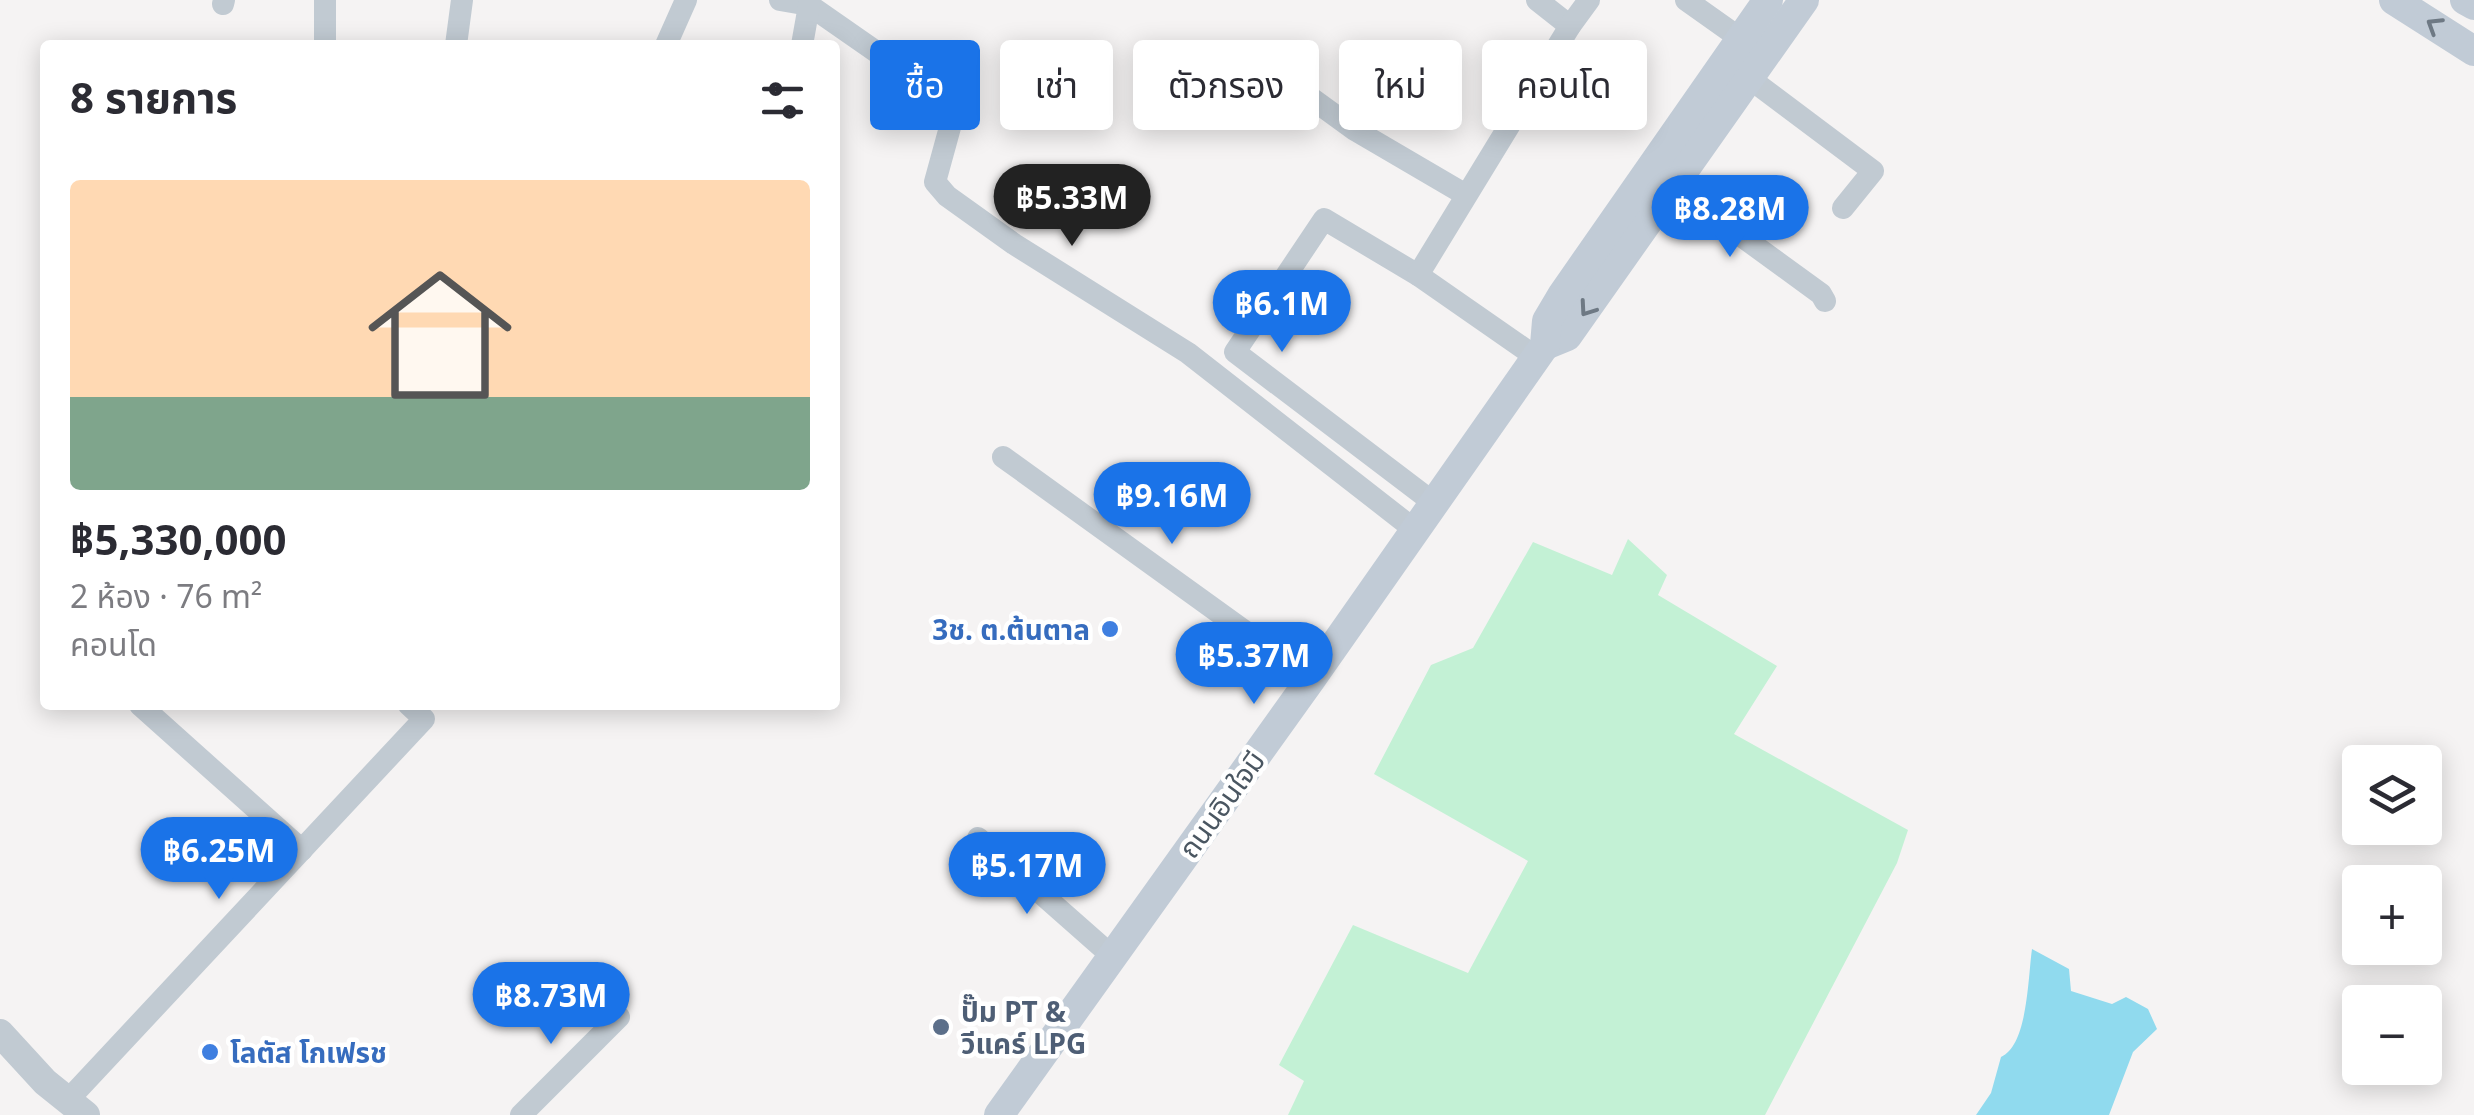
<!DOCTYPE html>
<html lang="th">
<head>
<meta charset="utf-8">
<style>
	body { margin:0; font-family:"Noto Sans","Noto Sans Thai",sans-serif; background:#f7f7f7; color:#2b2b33; height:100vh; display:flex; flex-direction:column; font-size:38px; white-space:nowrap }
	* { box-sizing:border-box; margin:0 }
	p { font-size:32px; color:#7c7c81 }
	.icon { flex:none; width:55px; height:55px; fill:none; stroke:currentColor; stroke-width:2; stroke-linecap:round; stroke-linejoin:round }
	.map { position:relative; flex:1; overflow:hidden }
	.side { position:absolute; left:40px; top:40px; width:800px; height:670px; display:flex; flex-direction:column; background:#fff; border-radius:10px; box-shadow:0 5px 25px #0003 }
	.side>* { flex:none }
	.guide { position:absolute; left:870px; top:40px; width:950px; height:90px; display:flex; gap:20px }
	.controls { position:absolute; left:2342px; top:745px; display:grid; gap:20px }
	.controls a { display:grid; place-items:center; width:100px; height:100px; border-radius:10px; background:#fff; box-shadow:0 5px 25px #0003; font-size:50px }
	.price { position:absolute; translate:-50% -85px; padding:0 22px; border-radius:35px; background:#1a73e8; color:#fff; font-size:32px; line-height:65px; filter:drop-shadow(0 2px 5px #0008) }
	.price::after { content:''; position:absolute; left:50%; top:60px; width:30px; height:22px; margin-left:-15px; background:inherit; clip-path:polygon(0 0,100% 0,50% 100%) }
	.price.active { background:#222; color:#fff }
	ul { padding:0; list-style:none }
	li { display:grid; align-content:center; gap:20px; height:530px; padding:0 30px }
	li+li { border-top:2px solid #e1e1e2 }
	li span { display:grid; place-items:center; height:310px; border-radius:10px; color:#555 }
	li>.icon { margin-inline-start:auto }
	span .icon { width:180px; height:180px; fill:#fffc; stroke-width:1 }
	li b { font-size:42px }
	h2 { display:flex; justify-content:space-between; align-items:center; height:120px; padding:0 30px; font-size:42px }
	.pill { padding:0 35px; border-radius:10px; background:#fff; box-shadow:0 5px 25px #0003; font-size:35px; line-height:90px }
	.pill.active { background:#1a73e8; color:#fff }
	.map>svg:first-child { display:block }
	.green { fill:#c3f1d5 }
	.water { fill:#90daee }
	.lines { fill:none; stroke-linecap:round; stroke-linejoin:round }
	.minor { stroke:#c1cad2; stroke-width:22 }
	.tertiary { stroke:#c1cad2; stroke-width:28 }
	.secondary { stroke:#c1cbd6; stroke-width:30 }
	.oneway { stroke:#6e7984 }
	.shop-dot { fill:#3f7fe0; stroke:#fff; stroke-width:4 }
	.service-dot { fill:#5c6f8a; stroke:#fff; stroke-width:4 }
	.labels { text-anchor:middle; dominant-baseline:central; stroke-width:9; stroke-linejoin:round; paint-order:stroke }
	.shop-label { font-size:28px; font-weight:bold; fill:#366cbe; stroke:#fff; text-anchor:end }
	.street-label { font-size:28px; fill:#4a5661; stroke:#fff }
	.service-label { font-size:28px; font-weight:bold; fill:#4e5e75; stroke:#fff; text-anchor:start }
</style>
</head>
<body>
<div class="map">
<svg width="2474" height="1115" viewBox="0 0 2474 1115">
	<rect width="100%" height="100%" fill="#f5f3f3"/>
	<path class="green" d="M1628,539l39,36 -9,20 119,71 -43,68 174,96 -11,33 -132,252h-477l16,-34 -25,-16 74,-140 115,48 60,-112 -154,-87 57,-109 42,-17 60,-106 79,33z"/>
	<path class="water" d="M2032,949l37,20 2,22 41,13 14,-7 22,12 9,20 -24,23 -24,63h-133l15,-22 10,-36c27,-12 27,-80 31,-108z"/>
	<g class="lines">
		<g class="minor">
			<path d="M780,0l29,5 138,96 5,19 -17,62 12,14 67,48 174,109 227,177"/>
			<path d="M1537,0l33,26"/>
			<path d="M1686,0l55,39"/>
			<path d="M223,4l1,-4"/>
			<path d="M325,45v-45"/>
			<path d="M456,45l6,-45"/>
			<path d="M666,45l20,-45"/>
			<path d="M802,45l8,-45"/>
			<path d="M1749,78l124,93 -30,37"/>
			<path d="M1311,98l44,32 111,65"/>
			<path d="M1674,187l147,107 4,7"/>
			<path d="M1418,275l-94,-56 -89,133 199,151"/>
			<path d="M1536,357l-118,-82 152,-249 19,-26"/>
			<path d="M1003,457l308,222"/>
			<path d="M140,705l162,145"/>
			<path d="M978,838l134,118"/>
			<path d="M68,1100l356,-381 -15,-14"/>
			<path d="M521,1115l98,-98"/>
		</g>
		<path class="tertiary" d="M0,1033l45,49 41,33"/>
		<g class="secondary">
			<path d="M2394,0l80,51"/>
			<path d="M2465,0l9,5"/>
			<path d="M1545,345l22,-9 237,-336"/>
			<path d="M999,1115l312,-436 234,-334 2,-24 16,-27 205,-294"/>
		</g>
	</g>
	<defs><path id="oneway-chevron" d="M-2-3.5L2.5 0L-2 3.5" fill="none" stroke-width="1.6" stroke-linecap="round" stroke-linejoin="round" transform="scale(2.5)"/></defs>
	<g class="oneway">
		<use href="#oneway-chevron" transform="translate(2434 25) rotate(-148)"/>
		<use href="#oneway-chevron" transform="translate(1587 309) rotate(125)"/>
	</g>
	<g class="shop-dot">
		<circle cx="1110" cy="629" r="10"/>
		<circle cx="210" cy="1052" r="10"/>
	</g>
	<circle class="service-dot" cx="941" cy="1027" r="10"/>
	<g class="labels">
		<g class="shop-label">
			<text x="1090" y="629">3ช. ต.ต้นตาล</text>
			<text x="230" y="1052" text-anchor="start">โลตัส โกเฟรช</text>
		</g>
		<g class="street-label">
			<text transform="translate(1221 804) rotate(-54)">ถนนอินใจมี</text>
		</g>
		<g class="service-label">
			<text x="961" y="1011">ปั๊ม PT &amp;<tspan x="961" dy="32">วีแคร์ LPG</tspan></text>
		</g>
	</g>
</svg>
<div class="controls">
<a><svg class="icon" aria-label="layers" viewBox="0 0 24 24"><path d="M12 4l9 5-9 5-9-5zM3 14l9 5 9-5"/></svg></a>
<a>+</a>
<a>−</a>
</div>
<b class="price active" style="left:1072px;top:249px">฿5.33M</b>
<b class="price" style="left:1730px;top:260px">฿8.28M</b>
<b class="price" style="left:1282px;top:355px">฿6.1M</b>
<b class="price" style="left:1172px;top:547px">฿9.16M</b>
<b class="price" style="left:1254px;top:707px">฿5.37M</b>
<b class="price" style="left:219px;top:902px">฿6.25M</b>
<b class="price" style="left:1027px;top:917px">฿5.17M</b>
<b class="price" style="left:551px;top:1047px">฿8.73M</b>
<div class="guide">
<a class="pill active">ซื้อ</a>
<a class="pill">เช่า</a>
<a class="pill">ตัวกรอง</a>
<a class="pill">ใหม่</a>
<a class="pill">คอนโด</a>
</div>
<section class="side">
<h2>8 รายการ<svg class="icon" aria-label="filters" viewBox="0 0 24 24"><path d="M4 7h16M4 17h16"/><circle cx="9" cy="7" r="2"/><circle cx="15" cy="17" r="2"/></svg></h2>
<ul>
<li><span style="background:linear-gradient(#ffd9b3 70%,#7fa58c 0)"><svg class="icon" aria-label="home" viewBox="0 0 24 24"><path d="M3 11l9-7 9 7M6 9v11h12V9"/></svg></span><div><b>฿5,330,000</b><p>2 ห้อง · 76 m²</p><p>คอนโด</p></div></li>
</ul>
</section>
</div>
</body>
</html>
